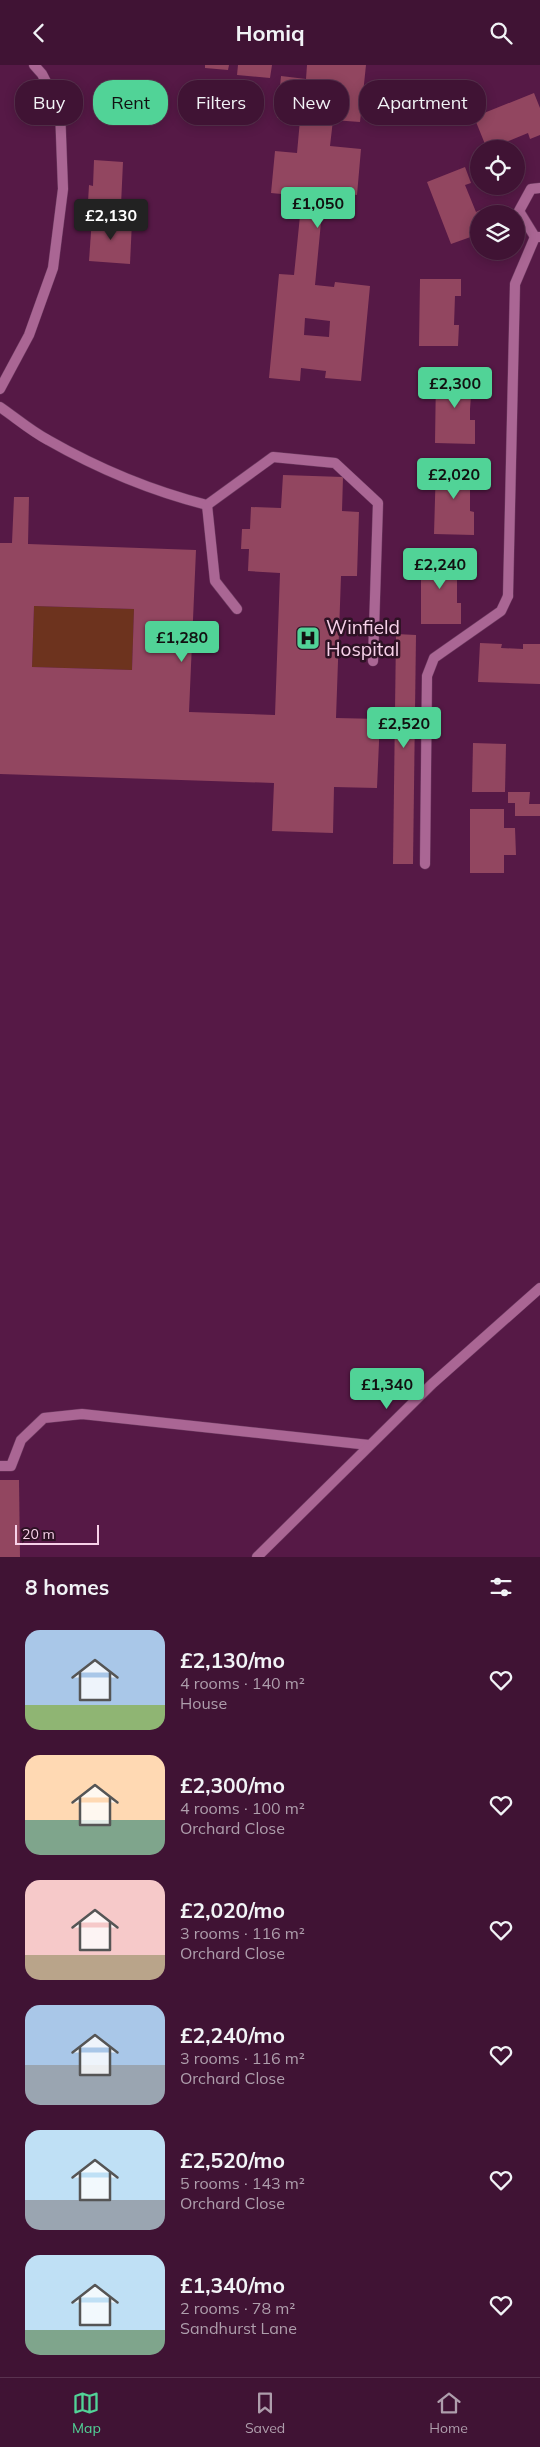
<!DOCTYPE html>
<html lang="en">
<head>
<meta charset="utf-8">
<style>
	body { margin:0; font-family:Mulish,sans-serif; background:#471c3c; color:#f1f3f6; height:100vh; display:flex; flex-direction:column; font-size:19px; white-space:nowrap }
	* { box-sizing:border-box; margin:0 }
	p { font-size:16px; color:#ae9eac }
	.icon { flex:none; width:28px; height:28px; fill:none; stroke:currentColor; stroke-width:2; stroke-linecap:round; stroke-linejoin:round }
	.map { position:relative; height:1492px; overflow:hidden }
	.panel { display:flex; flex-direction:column; background:#401334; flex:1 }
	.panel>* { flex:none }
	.hud { position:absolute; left:15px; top:15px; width:510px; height:45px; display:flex; gap:10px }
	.controls { position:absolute; left:470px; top:75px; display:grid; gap:10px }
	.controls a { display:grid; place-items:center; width:55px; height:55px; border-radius:50%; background:#401334; box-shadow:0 2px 12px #0003,0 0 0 1px #59324f; font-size:25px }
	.scale { position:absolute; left:15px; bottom:12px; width:84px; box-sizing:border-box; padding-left:5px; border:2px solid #f7d1e9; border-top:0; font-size:14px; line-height:18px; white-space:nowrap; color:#f7d1e9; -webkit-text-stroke:4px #2d1224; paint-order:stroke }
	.price { position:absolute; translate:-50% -42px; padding:0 11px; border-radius:5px; background:#51d397; color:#111; font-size:16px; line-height:32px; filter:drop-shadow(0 1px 2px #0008) }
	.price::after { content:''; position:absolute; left:50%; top:30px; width:15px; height:11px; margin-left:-8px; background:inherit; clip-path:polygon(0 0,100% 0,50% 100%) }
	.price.on { background:#222; color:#fff }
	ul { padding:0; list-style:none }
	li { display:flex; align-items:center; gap:15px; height:125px; padding:0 25px }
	li span { display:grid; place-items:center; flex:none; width:140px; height:100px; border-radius:15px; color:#555 }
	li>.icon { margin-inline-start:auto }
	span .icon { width:60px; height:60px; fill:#fffc; stroke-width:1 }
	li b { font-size:21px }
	h2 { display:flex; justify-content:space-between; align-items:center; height:60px; padding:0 25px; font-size:21px }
	.pill { padding:0 18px; border-radius:20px; background:#401334; box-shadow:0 2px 12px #0003,0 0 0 1px #59324f; font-size:18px; line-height:45px }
	.pill.on { background:#51d397; color:#111 }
	header { display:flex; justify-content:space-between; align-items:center; height:65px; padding:0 25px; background:#401334; font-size:22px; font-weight:700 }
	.dock { display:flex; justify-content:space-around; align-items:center; height:70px; border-top:1px solid #59324f; background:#401334; font-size:14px; color:#ae9eac }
	.dock a { display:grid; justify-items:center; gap:2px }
	.dock .on { color:#51d397 }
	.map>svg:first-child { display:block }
	.green { fill:#6d331e }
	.building { fill:#924660; fill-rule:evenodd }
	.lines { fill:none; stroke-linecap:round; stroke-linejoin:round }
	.lane-casing { stroke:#6e3b61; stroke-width:11 }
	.street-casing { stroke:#6e3b61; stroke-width:11 }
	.lane { stroke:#aa6694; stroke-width:10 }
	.street { stroke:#aa6694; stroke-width:10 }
	.labels { text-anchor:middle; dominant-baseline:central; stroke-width:5; stroke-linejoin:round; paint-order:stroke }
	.poi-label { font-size:19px; fill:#f7d1e9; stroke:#2d1224; text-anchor:start }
</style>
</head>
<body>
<header><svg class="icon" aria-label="back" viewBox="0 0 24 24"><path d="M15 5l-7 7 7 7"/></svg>Homiq<svg class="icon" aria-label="search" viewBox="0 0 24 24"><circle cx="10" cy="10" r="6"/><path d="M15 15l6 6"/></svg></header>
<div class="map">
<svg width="540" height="1492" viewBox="0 0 540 1492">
	<rect width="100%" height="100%" fill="#561946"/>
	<path class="green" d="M34,541l100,3 -2,61 -100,-3z"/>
	<g class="building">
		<path d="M205,0h24l-1,5 -23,-2z"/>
		<path d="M238,0h34l-2,13 -33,-3z"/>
		<path d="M307,0h59l-6,57 -27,-2 -3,26 31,3 -4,46 -33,-4 -9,94 19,2 1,-5 35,4 -9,95 -36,-3 1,-7 -25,-3 -1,13 -31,-3 10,-104 15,1 8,-79 -31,-3 4,-42 22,2 3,-33 -23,-2 4,-42 25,3zM305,253l25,3 -1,16 -25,-2z"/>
		<path d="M534,28l6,15v27l-10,4 -2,-6 -22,9 2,5 -3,2h-18l-13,-32z"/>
		<path d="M94,95l29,2 -2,43 -33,-3 1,-17 4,1z"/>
		<path d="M465,102l6,16 -6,2 11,27 4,-2 1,4h-2v20l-28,10 -24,-62z"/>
		<path d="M92,153l40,3 -2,43 -41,-3z"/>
		<path d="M420,214h41v17h-6l-1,29h5l-1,21h-39z"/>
		<path d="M436,309h40v22h-5l-1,13v11h5v24l-40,-1z"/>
		<path d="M436,400l39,1v22h-5v23l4,1v23l-40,-1z"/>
		<path d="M283,410l60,2 -1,34 17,1 -2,64h-16l-5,142 44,1 -3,69 -43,-1 -1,46 -61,-2 2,-48 -274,-9v-231h12l2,-46h15l-1,47 168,6 -7,162 86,3 5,-142 -32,-2 1,-22h-8l1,-20h8l1,-22 30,1zM34,541l100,3 -2,61 -100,-3z"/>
		<path d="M460,490v20l-3,1v27h4v21h-40v-68z"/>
		<path d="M396,569l20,1 -3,229h-20z"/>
		<path d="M480,578l22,1 -1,4 22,1v-5h17v40l-62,-2z"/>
		<path d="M473,678l33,1 -1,48h-33z"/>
		<path d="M508,727h22l-1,12h11v12h-25v-13h-7z"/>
		<path d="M470,744h34v19h11l1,27h-12v18h-34z"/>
		<path d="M0,1415h19l1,77h-20z"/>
	</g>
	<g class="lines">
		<g class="lane-casing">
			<g id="lane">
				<path d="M0,342c16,11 31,24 48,33 49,28 104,51 159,65l66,-48 62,6 43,40 -5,158"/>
				<path d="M207,440l8,76 22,28"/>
				<path d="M425,799l2,-188 7,-18 67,-47 7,-15"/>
				<path d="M0,1401h11l10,-26 23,-22 38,-4 287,31"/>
			</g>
		</g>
		<g class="street-casing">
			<g id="street">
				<path d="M535,172l-16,-26 12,-22 9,-1"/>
				<path d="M0,324l29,-54 24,-67 10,-79 -3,-80 -18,-35 -8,-9"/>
				<path d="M508,531l7,-312 20,-47h5"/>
				<path d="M257,1492l175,-173 108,-96"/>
			</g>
		</g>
		<use href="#lane" class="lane"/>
		<use href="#street" class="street"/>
	</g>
	<defs>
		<g id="hospital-square" transform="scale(1.25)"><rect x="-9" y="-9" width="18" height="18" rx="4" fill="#51d397" stroke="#2d1224"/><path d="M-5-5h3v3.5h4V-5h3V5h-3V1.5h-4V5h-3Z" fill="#111"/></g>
	</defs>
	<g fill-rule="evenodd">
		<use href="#hospital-square" x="308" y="573"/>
	</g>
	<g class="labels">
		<g class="poi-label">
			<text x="326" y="562">Winfield<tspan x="326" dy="22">Hospital</tspan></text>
		</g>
	</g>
</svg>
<div class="controls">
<a><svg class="icon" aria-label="locate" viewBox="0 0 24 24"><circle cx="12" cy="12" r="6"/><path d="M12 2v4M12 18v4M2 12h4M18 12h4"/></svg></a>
<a><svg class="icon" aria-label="layers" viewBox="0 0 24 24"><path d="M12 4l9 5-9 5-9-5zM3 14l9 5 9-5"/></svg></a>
</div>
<div class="scale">20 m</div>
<b class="price" style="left:318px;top:164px">£1,050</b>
<b class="price on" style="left:111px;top:176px">£2,130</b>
<b class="price" style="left:455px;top:344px">£2,300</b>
<b class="price" style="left:454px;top:435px">£2,020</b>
<b class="price" style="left:440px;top:525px">£2,240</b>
<b class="price" style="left:182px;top:598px">£1,280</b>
<b class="price" style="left:404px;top:684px">£2,520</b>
<b class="price" style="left:387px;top:1345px">£1,340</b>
<div class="hud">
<a class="pill">Buy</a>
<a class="pill on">Rent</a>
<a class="pill">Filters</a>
<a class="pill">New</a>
<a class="pill">Apartment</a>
</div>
</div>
<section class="panel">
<h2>8 homes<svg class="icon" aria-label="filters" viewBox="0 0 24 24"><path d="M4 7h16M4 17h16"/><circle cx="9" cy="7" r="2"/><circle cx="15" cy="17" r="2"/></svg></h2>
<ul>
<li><span style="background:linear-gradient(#a9c7e8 75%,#8fb573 0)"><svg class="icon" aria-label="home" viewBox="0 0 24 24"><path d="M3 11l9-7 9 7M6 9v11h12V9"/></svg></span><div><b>£2,130/mo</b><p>4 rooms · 140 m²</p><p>House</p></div><svg class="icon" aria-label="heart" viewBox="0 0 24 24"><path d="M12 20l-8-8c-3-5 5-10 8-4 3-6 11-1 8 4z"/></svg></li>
<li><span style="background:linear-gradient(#ffd9b3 65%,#7fa58c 0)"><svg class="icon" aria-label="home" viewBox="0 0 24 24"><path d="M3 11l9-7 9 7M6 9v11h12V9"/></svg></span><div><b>£2,300/mo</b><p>4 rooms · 100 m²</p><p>Orchard Close</p></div><svg class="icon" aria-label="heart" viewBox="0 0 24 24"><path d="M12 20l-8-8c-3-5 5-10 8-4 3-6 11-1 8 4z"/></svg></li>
<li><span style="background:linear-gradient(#f6c9c9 75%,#b9a48a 0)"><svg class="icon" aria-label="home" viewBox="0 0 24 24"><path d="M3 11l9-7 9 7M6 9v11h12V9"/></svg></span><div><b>£2,020/mo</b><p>3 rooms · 116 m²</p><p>Orchard Close</p></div><svg class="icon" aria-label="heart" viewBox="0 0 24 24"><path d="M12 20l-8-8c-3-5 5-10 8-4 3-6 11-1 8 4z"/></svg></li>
<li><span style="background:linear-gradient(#a9c7e8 60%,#9aa5b1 0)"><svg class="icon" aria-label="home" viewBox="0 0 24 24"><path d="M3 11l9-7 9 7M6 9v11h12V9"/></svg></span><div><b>£2,240/mo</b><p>3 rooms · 116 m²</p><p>Orchard Close</p></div><svg class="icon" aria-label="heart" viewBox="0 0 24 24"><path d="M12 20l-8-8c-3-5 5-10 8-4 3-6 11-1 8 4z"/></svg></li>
<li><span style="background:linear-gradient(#bfe0f5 70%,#9aa5b1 0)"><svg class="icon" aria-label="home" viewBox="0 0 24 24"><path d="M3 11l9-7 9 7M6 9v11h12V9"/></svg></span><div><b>£2,520/mo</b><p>5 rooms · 143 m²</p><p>Orchard Close</p></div><svg class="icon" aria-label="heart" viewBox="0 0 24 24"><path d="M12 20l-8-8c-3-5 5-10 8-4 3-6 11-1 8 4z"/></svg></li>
<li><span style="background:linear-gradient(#bfe0f5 75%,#7fa58c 0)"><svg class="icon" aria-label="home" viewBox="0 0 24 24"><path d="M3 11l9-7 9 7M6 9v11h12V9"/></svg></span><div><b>£1,340/mo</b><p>2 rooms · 78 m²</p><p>Sandhurst Lane</p></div><svg class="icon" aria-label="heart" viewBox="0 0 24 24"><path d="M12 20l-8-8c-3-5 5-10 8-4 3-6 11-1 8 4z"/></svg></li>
</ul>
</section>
<nav class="dock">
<a class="on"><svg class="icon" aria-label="map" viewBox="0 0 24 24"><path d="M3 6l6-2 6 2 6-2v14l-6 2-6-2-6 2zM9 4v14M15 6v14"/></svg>Map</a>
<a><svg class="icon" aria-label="saved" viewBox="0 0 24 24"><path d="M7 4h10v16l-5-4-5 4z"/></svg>Saved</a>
<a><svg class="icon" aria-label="home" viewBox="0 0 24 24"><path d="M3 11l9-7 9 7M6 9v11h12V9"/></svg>Home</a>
</nav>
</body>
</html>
